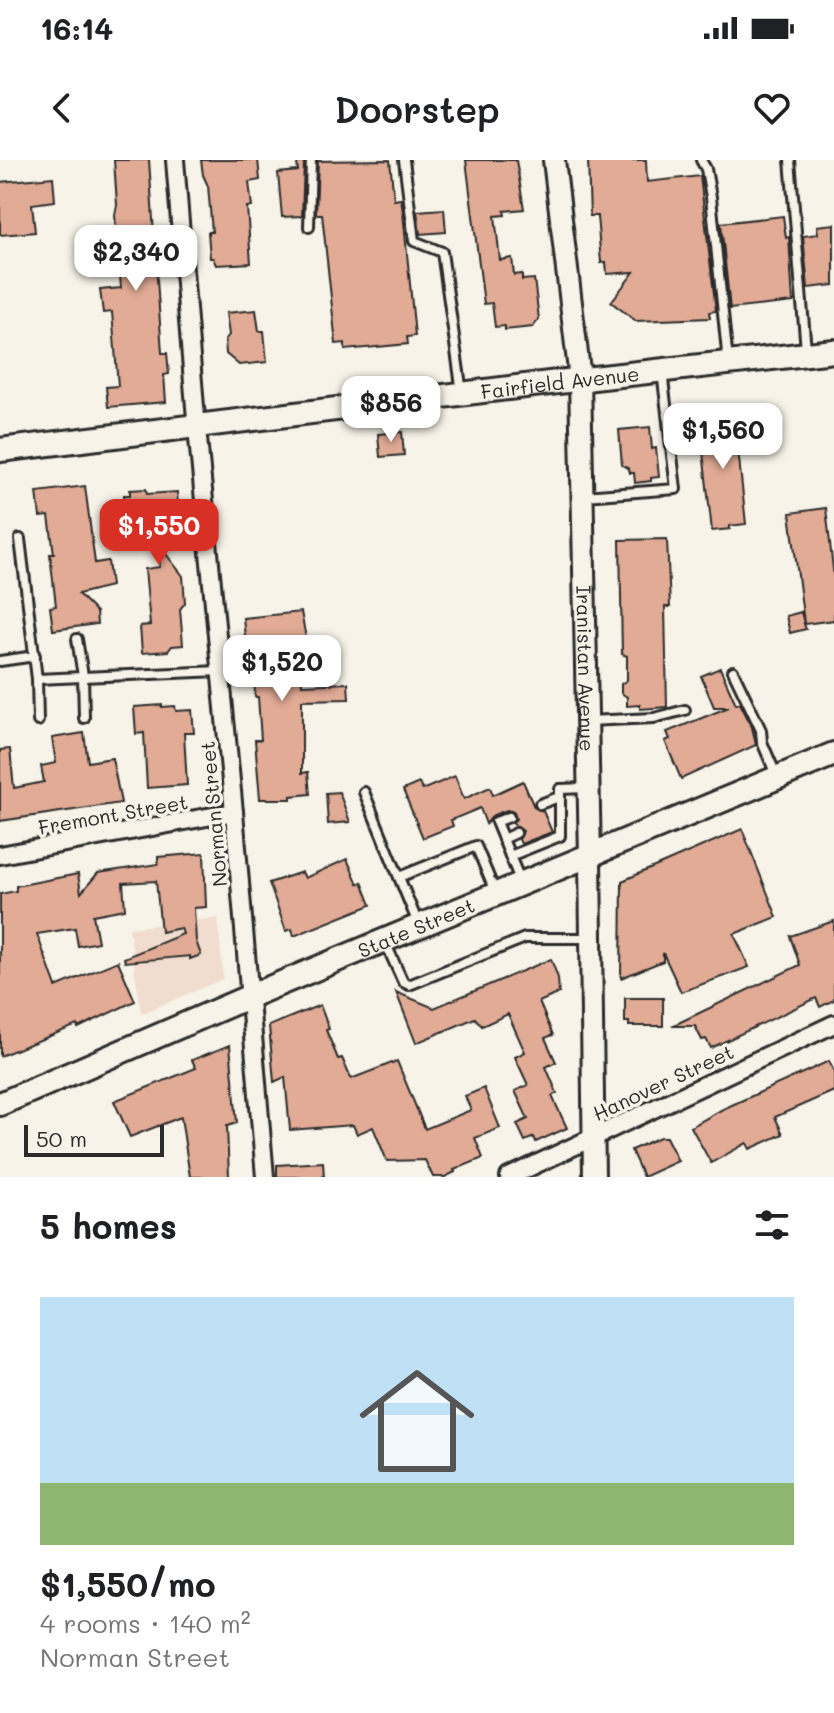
<!DOCTYPE html>
<html lang="en">
<head>
<meta charset="utf-8">
<style>
	body { margin:0; font-family:Mali,sans-serif; background:#f6f6f6; color:#202124; height:100vh; display:flex; flex-direction:column; font-size:30px; white-space:nowrap }
	* { box-sizing:border-box; margin:0 }
	p { font-size:26px; color:#757577 }
	.icon { flex:none; width:44px; height:44px; fill:none; stroke:currentColor; stroke-width:2; stroke-linecap:round; stroke-linejoin:round }
	.map { position:relative; height:1017px; overflow:hidden }
	.side { display:flex; flex-direction:column; background:#fff; flex:1 }
	.side>* { flex:none }
	.scale { position:absolute; left:24px; bottom:20px; width:140px; box-sizing:border-box; padding-left:8px; border:4px solid #2b2b2b; border-top:0; font-size:22px; line-height:28px; white-space:nowrap; color:#2b2b2b; -webkit-text-stroke:6px #f7f3e8; paint-order:stroke }
	.price { position:absolute; translate:-50% -68px; padding:0 18px; border-radius:16px; background:#fff; color:#222; font-size:26px; line-height:52px; filter:drop-shadow(0 2px 4px #0008) }
	.price::after { content:''; position:absolute; left:50%; top:48px; width:24px; height:18px; margin-left:-12px; background:inherit; clip-path:polygon(0 0,100% 0,50% 100%) }
	.price.selected { background:#d93025; color:#fff }
	ul { padding:0; list-style:none }
	li { display:grid; align-content:center; gap:16px; height:424px; padding:0 40px }
	li+li { border-top:2px solid #e0e0e0 }
	li span { display:grid; place-items:center; height:248px; border-radius:0px; color:#555 }
	li>.icon { margin-inline-start:auto }
	span .icon { width:144px; height:144px; fill:#fffc; stroke-width:1 }
	li b { font-size:34px }
	h2 { display:flex; justify-content:space-between; align-items:center; height:96px; padding:0 40px; font-size:34px }
	.status { display:flex; justify-content:space-between; align-items:center; height:56px; padding:0 40px; background:#fff; direction:ltr }
	.status svg { height:22px; fill:currentColor }
	header { display:flex; justify-content:space-between; align-items:center; height:104px; padding:0 40px; background:#fff; font-size:36px; font-weight:600 }
	.map>svg:first-child { display:block }
	.built { fill:#f0ddcf }
	.building { fill:#e1ab96; stroke:#2b2b2b; stroke-width:2 }
	.lines { fill:none; stroke-linecap:round; stroke-linejoin:round }
	.service-casing { stroke:#2b2b2b; stroke-width:14 }
	.minor-casing { stroke:#2b2b2b; stroke-width:22 }
	.tertiary-casing { stroke:#2b2b2b; stroke-width:26 }
	.secondary-casing { stroke:#2b2b2b; stroke-width:28 }
	.service { stroke:#f7f3e8; stroke-width:8 }
	.minor { stroke:#f7f3e8; stroke-width:16 }
	.tertiary { stroke:#f7f3e8; stroke-width:20 }
	.secondary { stroke:#f7f3e8; stroke-width:22 }
	.labels { text-anchor:middle; dominant-baseline:central; stroke-width:7; stroke-linejoin:round; paint-order:stroke }
	.street-label { font-size:20px; fill:#2b2b2b; stroke:#f7f3e8 }
</style>
</head>
<body>
<div class="status"><b>16:14</b><svg viewBox="0 0 49 12"><path d="M0 12V9h3v3zM5 12V6h3v6zM10 12V3h3v9zM15 12V0h3v12zM26 1h20v11H26zM47 4h2v5h-2z"/></svg></div>
<header><svg class="icon" aria-label="back" viewBox="0 0 24 24"><path d="M15 5l-7 7 7 7"/></svg>Doorstep<svg class="icon" aria-label="heart" viewBox="0 0 24 24"><path d="M12 20l-8-8c-3-5 5-10 8-4 3-6 11-1 8 4z"/></svg></header>
<div class="map">
<svg width="834" height="1017" viewBox="0 0 834 1017">
	<rect width="100%" height="100%" fill="#f7f3e8"/>
	<filter id="ink" filterUnits="userSpaceOnUse"><feTurbulence type="fractalNoise" baseFrequency=".0125" numOctaves="2"/><feDisplacementMap in="SourceGraphic" scale="16" xChannelSelector="R" yChannelSelector="G"/><feConvolveMatrix kernelMatrix="1 2 1 2 8 2 1 2 1" color-interpolation-filters="sRGB"/></filter>
	<g filter="url(#ink)">
		<path class="built" d="M218,758l5,61 -82,35 -12,-86z"/>
		<g class="building">
			<path d="M114,0h35l13,193h5l2,21 -5,1 2,27 -58,5 -2,-20 12,-1 -6,-74 -9,1 -3,-23 21,-2 -6,-73 2,-10z"/>
			<path d="M201,0h57l2,20 -11,2 3,25h-5l4,56 -35,2 -3,-7h-3l-2,-26h4l-4,-46 -5,-11z"/>
			<path d="M390,0l4,40 7,-1 2,13 12,124 -8,1 1,7 -63,6v-7l-9,1 -14,-130h-6l2,-53z"/>
			<path d="M466,0h50l8,49 -20,2 1,4 -10,1 5,44 12,-2 2,17 8,-1v6l12,-1 5,40 -6,8 -28,3v-4l-10,1 -3,-24 -8,1z"/>
			<path d="M588,0h58l1,22 53,-6 16,135 -7,1 1,6 -74,3 -25,-19 23,-30 -27,2 -1,-12 -5,1 -4,-47h-7z"/>
			<path d="M304,2l-2,54 -20,1 -4,-44 20,-2 -1,-8z"/>
			<path d="M53,17l2,24 -23,3 3,28 -35,3v-53z"/>
			<path d="M444,49l2,23 -26,2 -3,-23z"/>
			<path d="M783,56l3,22 3,-1 4,65 -63,7 -9,-86z"/>
			<path d="M834,64v61l-26,3 -5,-52 15,-2 -1,-8z"/>
			<path d="M256,150l3,21h5l3,31 -28,3 -13,-11 -1,-14 4,-5 -3,-22z"/>
			<path d="M734,252l12,112 -16,2v3l-18,2 -13,-115z"/>
			<path d="M650,267l2,22 4,-1 3,29 -8,1v3l-16,2 -1,-10h-4l-1,-4 -7,-4 -3,-35z"/>
			<path d="M402,272l2,23 -24,2 -2,-23z"/>
			<path d="M85,326l10,77 13,-2 3,25 -33,8 18,18 1,12 -44,6 -3,-23 6,-1 -6,-52h4l-5,-38 -9,1 -3,-25z"/>
			<path d="M146,329l1,5 30,-2 4,52 -21,2 23,30 2,27 -5,6 3,36 -11,1 -4,5 -26,2 -2,-27 10,-1 -5,-56 15,-2 -2,-32 -31,3 -3,-43h6v-5z"/>
			<path d="M826,348l8,70v42l-30,4 2,5 -16,4 -4,-17 15,-4 3,11 -14,-110z"/>
			<path d="M667,379l3,68h-5l2,100 -27,2v-4l-13,1v-9l-6,-4v-9l6,-4v-24l-5,-2 -2,-114z"/>
			<path d="M301,452l5,26 -12,1 3,29 4,2 1,15 46,-2 1,16 -47,1v73l6,-1 2,22 -19,2v3h-31l-5,-59h6l-3,-43h-3l-2,-51h-7l-3,-28z"/>
			<path d="M720,508l16,36 4,-1 12,24 4,18 -75,34 -16,-38 5,-2 -3,-7 62,-25h-15l-13,-31z"/>
			<path d="M162,545v2l13,-1 1,5 16,-1 2,23h-10l3,52 -40,3 -3,-55 -8,1 -2,-27z"/>
			<path d="M84,573l4,29 24,-4 9,45 -121,18v-71l10,-1 4,39 30,-6 -3,-16 15,-3 -4,-25z"/>
			<path d="M455,616l9,23 26,-12 3,8 30,-14 11,26 9,4 9,21 -31,12 -2,-5 4,-8 -11,-8 4,-4 -2,-7 -7,-2 -14,5 -7,9 -6,-16 -29,12 2,6 -30,12 -20,-48 16,-7 3,7z"/>
			<path d="M339,632l11,30 -22,2 -2,-31z"/>
			<path d="M742,669l35,88 -43,17 15,33 -68,25 -18,-39v8l-42,17 1,-97z"/>
			<path d="M204,693l2,54 -12,1 2,33 5,14 -11,4v-3l-65,6 -1,-4 59,-24 -2,-6 -20,4 -5,-51 -33,2 2,26 -32,6 5,27 -20,4 -3,-18 -38,6 19,53 62,-26 17,40 -57,27 -1,-3 -77,31v-162l16,-3v-5l62,-12 3,19 17,-20 60,-9v-7z"/>
			<path d="M347,699l11,25 4,-2 9,23 -77,31 -2,-7 -6,2 -17,-48 33,-11 3,6z"/>
			<path d="M834,761v79l-14,7 -4,-9 -105,50 -5,-9 -4,1 -7,-14h-23l128,-61 -10,-29z"/>
			<path d="M551,799l7,19 1,15 -20,9 14,33 -8,3 11,24 -10,5 11,26 -5,3 15,32 -31,14 -2,-5 -9,4 -8,-17 11,-5 -13,-28 13,-6 -13,-28 10,-5 -17,-38 -26,12 -7,-8 -59,25 -20,-51 38,16z"/>
			<path d="M625,838h38v28h-34v-4h-4z"/>
			<path d="M320,845l9,24 -3,1 12,29 4,-1 9,21 46,-18 28,68 46,-19 -6,-14 19,-8 16,40 -25,10 8,20 -29,12 1,2 -10,5h-12l-8,-17 -38,1 -14,-34 -16,7 -4,-9 -63,5 -5,-53 -11,5 -5,-56z"/>
			<path d="M230,885l7,78 -10,3 2,51h-39l-9,-60 -51,20 -16,-36 82,-33 -4,-8z"/>
			<path d="M829,901l5,11v19l-59,26 8,17 -33,15 -3,-6 -36,20 -20,-36 32,-18z"/>
			<path d="M660,977h6l12,24 -35,16 -12,-27z"/>
			<path d="M323,1002l1,15h-47v-12z"/>
		</g>
		<g class="lines">
			<g class="service-casing">
				<g id="service">
					<path d="M404,0l10,81 28,11 20,141"/>
					<path d="M701,0l5,9 5,28 17,165"/>
					<path d="M790,0l16,190"/>
					<path d="M309,67l2,-67"/>
					<path d="M584,336l92,-7 -14,-118"/>
					<path d="M20,379l17,140 183,-8"/>
					<path d="M77,479l6,37 1,42"/>
					<path d="M0,501l35,-5"/>
					<path d="M733,511l28,59 1,12 15,35"/>
					<path d="M37,519l1,42"/>
					<path d="M587,561l67,-3 31,-8"/>
					<path d="M364,632l55,134"/>
					<path d="M540,644l19,-7"/>
					<path d="M516,673l-13,6 17,41"/>
					<path d="M503,679l-7,-17 13,-5"/>
					<path d="M510,696l50,-20v-47l26,-1"/>
					<path d="M399,717l77,-31 20,48"/>
					<path d="M385,782l18,40 6,3 116,-47h66"/>
				</g>
			</g>
			<g class="minor-casing">
				<g id="minor">
					<path d="M175,0l20,247 39,405 31,365"/>
					<path d="M0,695l234,-43"/>
					<path d="M509,1017l325,-153"/>
				</g>
			</g>
			<g class="tertiary-casing">
				<g id="tertiary">
					<path id="s1" d="M554,0l26,219 10,478 4,320"/>
				</g>
			</g>
			<g class="secondary-casing">
				<g id="secondary">
					<path id="s2" d="M0,290l558,-68 276,-31"/>
					<path id="s3" d="M0,944l248,-107 586,-243"/>
				</g>
			</g>
			<use href="#service" class="service"/>
			<use href="#minor" class="minor"/>
			<use href="#tertiary" class="tertiary"/>
			<use href="#secondary" class="secondary"/>
		</g>
	</g>
	<g class="labels">
		<g class="street-label">
			<text stroke="none"><textPath href="#s2" startOffset="564">Fairfield Avenue</textPath></text>
			<text stroke="none"><textPath href="#s1" startOffset="510">Iranistan Avenue</textPath></text>
			<text transform="translate(113 654) rotate(-10)">Fremont Street</text>
			<text transform="translate(213 654) rotate(-95)">Norman Street</text>
			<text stroke="none"><textPath href="#s3" startOffset="452">State Street</textPath></text>
			<text transform="translate(663 922) rotate(-25)">Hanover Street</text>
		</g>
	</g>
</svg>
<div class="scale">50 m</div>
<b class="price" style="left:136px;top:133px">$2,340</b>
<b class="price" style="left:391px;top:284px">$856</b>
<b class="price" style="left:723px;top:311px">$1,560</b>
<b class="price selected" style="left:159px;top:407px">$1,550</b>
<b class="price" style="left:282px;top:543px">$1,520</b>
</div>
<section class="side">
<h2>5 homes<svg class="icon" aria-label="filters" viewBox="0 0 24 24"><path d="M4 7h16M4 17h16"/><circle cx="9" cy="7" r="2"/><circle cx="15" cy="17" r="2"/></svg></h2>
<ul>
<li><span style="background:linear-gradient(#bfe0f5 75%,#8fb573 0)"><svg class="icon" aria-label="home" viewBox="0 0 24 24"><path d="M3 11l9-7 9 7M6 9v11h12V9"/></svg></span><div><b>$1,550/mo</b><p>4 rooms · 140 m²</p><p>Norman Street</p></div></li>
</ul>
</section>
</body>
</html>
